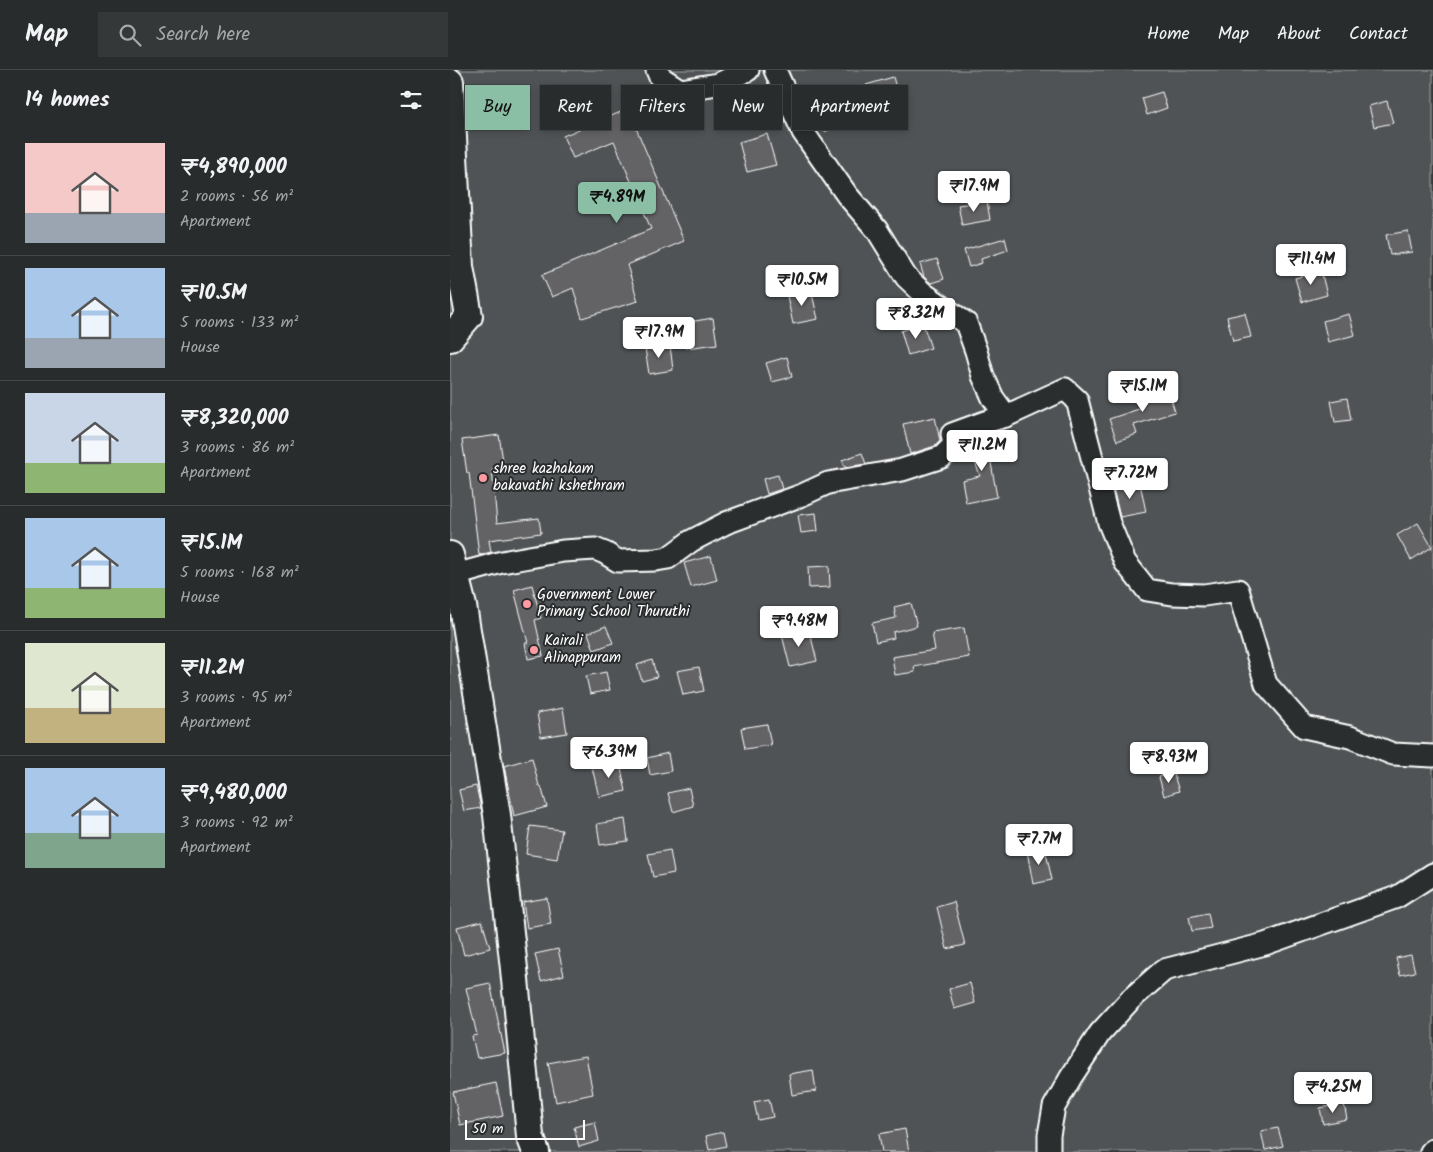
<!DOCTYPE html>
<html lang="en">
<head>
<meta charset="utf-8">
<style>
	body { margin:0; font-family:Kalam,sans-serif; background:#353838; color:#f1f3f6; height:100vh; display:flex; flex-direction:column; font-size:19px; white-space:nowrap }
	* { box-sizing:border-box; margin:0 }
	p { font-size:16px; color:#a5a7a9 }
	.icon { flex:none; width:28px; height:28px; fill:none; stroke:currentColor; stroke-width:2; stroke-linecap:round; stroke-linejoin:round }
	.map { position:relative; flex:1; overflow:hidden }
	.drawer { display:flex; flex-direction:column; background:#292c2c; width:450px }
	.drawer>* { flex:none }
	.top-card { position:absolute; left:15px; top:15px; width:475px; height:45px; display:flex; gap:10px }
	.scale { position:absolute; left:15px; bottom:12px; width:120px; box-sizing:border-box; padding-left:5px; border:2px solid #fff; border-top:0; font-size:14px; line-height:18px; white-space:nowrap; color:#fff; -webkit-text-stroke:4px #2a2d2e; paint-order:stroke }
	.price { position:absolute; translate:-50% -42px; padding:0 11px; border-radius:5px; background:#fff; color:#222; font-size:16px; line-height:32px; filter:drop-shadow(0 1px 2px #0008) }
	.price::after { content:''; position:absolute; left:50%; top:30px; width:15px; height:11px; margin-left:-8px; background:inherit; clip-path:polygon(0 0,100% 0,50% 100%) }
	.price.current { background:#8abfa5; color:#111 }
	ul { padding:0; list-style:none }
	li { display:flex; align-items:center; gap:15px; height:125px; padding:0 25px }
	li+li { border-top:1px solid #454848 }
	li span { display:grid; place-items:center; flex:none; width:140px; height:100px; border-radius:0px; color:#555 }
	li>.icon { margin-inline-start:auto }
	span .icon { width:60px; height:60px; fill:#fffc; stroke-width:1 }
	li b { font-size:21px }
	h2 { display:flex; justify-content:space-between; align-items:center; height:60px; padding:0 25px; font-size:21px }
	.tag { padding:0 18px; border-radius:0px; background:#292c2c; box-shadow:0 2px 8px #0003,0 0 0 1px #454848; font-size:18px; line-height:45px }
	.tag.current { background:#8abfa5; color:#111 }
	header { display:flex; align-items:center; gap:30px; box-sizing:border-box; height:70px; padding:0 25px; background:#292c2c; border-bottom:1px solid #454848 }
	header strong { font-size:24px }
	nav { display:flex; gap:28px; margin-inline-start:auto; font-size:18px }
	.search { width:350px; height:45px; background:#353838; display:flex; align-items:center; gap:12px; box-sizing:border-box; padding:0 18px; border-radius:0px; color:#a5a7a9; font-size:19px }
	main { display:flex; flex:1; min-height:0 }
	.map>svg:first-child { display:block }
	.green { fill:#505354; stroke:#a8a9aa }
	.building { fill:#636465; stroke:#fff }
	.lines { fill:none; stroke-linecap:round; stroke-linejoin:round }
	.minor-casing { stroke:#fff; stroke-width:25 }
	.major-casing { stroke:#fff; stroke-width:30 }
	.minor { stroke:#2a2d2e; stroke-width:21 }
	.major { stroke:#2a2d2e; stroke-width:26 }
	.poi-dot { fill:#ff9aa2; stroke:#2a2d2e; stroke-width:2 }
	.labels { text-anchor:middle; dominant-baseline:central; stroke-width:4; stroke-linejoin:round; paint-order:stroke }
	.poi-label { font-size:15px; fill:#fff; stroke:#2a2d2e; text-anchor:start }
</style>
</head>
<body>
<header>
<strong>Map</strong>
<div class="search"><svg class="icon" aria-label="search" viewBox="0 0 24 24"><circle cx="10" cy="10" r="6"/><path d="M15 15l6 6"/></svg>Search here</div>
<nav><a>Home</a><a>Map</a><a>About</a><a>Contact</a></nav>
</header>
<main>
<section class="drawer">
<h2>14 homes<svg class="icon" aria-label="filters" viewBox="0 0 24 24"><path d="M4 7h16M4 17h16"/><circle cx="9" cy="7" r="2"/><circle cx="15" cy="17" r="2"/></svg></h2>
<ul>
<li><span style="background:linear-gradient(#f6c9c9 70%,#9aa5b1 0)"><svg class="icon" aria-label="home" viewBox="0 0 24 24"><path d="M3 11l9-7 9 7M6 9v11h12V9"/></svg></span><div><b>₹4,890,000</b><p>2 rooms · 56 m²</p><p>Apartment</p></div></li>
<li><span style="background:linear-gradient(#a9c7e8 70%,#9aa5b1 0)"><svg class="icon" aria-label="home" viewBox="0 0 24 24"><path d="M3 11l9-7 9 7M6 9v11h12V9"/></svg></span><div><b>₹10.5M</b><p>5 rooms · 133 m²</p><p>House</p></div></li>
<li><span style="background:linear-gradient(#c9d6e8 70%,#8fb573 0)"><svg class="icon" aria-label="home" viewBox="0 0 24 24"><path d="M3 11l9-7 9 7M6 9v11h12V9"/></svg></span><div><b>₹8,320,000</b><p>3 rooms · 86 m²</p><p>Apartment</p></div></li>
<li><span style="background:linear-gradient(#a9c7e8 70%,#8fb573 0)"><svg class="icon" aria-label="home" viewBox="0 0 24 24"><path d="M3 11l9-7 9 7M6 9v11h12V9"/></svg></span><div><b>₹15.1M</b><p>5 rooms · 168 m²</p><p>House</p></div></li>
<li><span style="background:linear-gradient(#dfe7d0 65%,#c2b280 0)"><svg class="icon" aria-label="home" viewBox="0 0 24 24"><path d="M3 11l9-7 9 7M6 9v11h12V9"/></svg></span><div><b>₹11.2M</b><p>3 rooms · 95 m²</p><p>Apartment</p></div></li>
<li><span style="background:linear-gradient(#a9c7e8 65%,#7fa58c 0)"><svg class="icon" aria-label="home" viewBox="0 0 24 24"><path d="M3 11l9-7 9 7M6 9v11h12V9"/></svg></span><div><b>₹9,480,000</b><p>3 rooms · 92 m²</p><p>Apartment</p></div></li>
</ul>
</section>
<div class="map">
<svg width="983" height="1082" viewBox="0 0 983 1082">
	<rect width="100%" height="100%" fill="#373a3b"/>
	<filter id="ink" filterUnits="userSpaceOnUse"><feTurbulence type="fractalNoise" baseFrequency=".02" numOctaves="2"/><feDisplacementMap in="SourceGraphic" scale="10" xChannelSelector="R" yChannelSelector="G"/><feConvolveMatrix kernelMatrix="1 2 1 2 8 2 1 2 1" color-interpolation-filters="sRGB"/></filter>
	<g filter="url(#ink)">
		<rect class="green" x="0" y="0" width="983" height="1082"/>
		<g class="building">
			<path d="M443,7l8,28 -26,8 -9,-28z"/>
			<path d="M712,22l5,16 -20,7 -5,-17z"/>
			<path d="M937,31l6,22 -19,4 -5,-21z"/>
			<path d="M389,32l9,20 -24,10 -9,-21z"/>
			<path d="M178,39l56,132 -57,24 11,36 -56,17 -9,-30 -21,9 -10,-22 109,-46 -37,-88 -41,17 -10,-22z"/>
			<path d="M317,64l9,31 -29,7 -8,-30z"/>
			<path d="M537,131l3,19 -28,5 -4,-20z"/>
			<path d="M958,161l4,21 -22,3 -4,-20z"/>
			<path d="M555,168l3,12 -27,9 1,4 -13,4 -5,-17z"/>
			<path d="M487,189l7,20 -13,4 -7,-6 -4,-13z"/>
			<path d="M871,201l6,24 -25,7 -7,-24z"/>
			<path d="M361,220l7,29 -25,5 -6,-28z"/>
			<path d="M795,243l6,24 -18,4 -6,-24z"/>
			<path d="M899,244l6,21 -27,7 -5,-21z"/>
			<path d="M263,248l4,26 -31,4 -3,-25z"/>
			<path d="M473,254l8,24 -23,7 -7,-24z"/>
			<path d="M220,275l3,25 -24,4 -4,-26z"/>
			<path d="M337,287l5,20 -20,5 -6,-19z"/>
			<path d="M717,316l8,26 -41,13 3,9 -20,7 -8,-22 33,-11 -4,-13z"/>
			<path d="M897,328l4,22 -16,2 -4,-21z"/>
			<path d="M485,347l5,24 -5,5 -25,8 -7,-30z"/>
			<path d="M49,365l5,32 -12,2 5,54 42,-5 2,15 -52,7 2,12 -12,3 -10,-82h-2l-5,-33z"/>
			<path d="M542,366l6,18 -8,3 7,40 -31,6 -4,-23 18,-4 -11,-31z"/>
			<path d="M412,383l4,11 -21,3 -3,-7z"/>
			<path d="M328,405l4,14 -15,5 -4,-15z"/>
			<path d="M690,413l6,29 -26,5 -7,-29z"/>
			<path d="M366,443l2,18 -17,2 -3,-18z"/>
			<path d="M968,453l14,24 -21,13 -14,-25z"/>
			<path d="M261,486l6,24 -26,7 -7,-24z"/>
			<path d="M379,496l1,21 -21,1 -1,-21z"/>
			<path d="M82,515l9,33 -6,2 8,36 -15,3 -3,-16h3l-14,-53z"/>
			<path d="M461,533l6,23 -24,6 1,6 -18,4 -4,-19 24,-5 -2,-11z"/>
			<path d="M156,556l7,17 -19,7 -6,-17z"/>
			<path d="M514,558l5,29 -55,10 1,5 -20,3 -3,-18 43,-7 -3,-17z"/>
			<path d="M359,559l8,32 -27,6 -8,-32z"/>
			<path d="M202,590l5,17 -15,4 -5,-16z"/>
			<path d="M249,597l5,24 -21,4 -6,-24z"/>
			<path d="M156,602l4,18 -20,4 -4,-18z"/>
			<path d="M113,638l4,25 -26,4 -4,-24z"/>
			<path d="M317,654l4,21 -26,4 -4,-21z"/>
			<path d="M218,683l3,18 -21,4 -3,-17z"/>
			<path d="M82,688l7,28h2l6,21 -33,9 -10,-50z"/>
			<path d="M169,690l7,31 -27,6 -7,-30z"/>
			<path d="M723,702l6,19 -15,5 -5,-19z"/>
			<path d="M26,716l5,22 -17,3 -5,-21z"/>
			<path d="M239,718l4,18 -20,6 -5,-19z"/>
			<path d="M175,749l3,22 -28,4 -3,-21z"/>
			<path d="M80,756l32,4 -5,29 -31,-5z"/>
			<path d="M595,778l7,32 -19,4 -6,-33z"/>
			<path d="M220,780l4,23 -21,4 -5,-23z"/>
			<path d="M97,828l4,26 -24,4 -4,-26z"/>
			<path d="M504,832l11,43 -18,4 -10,-42z"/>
			<path d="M758,843l3,15 -19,3 -3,-14z"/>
			<path d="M32,851l8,27 -26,7 -7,-28z"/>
			<path d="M108,879l6,26 -23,6 -6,-27z"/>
			<path d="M961,885l4,17 -15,3 -4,-17z"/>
			<path d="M40,913l15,70 -28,5 -5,-22 5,-1 -11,-47z"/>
			<path d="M520,913l5,20 -21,6 -5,-20z"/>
			<path d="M136,986l7,38 -37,8 -8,-39z"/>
			<path d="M363,1000l3,21 -24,4 -3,-21z"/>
			<path d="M46,1013l7,33 -43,9 -7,-33z"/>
			<path d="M319,1029l4,18 -15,3 -4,-18z"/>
			<path d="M894,1034l3,15 -24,5 -3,-16z"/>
			<path d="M145,1052l4,19 -20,6 -5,-20z"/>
			<path d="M828,1058l5,18 -18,4 -4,-19z"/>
			<path d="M455,1059l4,23h-27l-3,-18z"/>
			<path d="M273,1062l3,14 -17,4 -3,-14z"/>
		</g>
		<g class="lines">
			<g class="minor-casing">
				<g id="minor">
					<path d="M207,0l3,7 20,13 38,-6 30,-14"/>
					<path d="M325,0l28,62 44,63 30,35 29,47 17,16 43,30 10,28 7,25 10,22 13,18 59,-27 12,11 32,123 16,39 22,28 25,4 32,1 34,-5 28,94 38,43 46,10 43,17 40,2"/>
					<path d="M5,505l47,-13 61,-11 32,-2 10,4 13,8 38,-1 12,-2 23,-17 35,-18 76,-28 26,-12 74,-13 40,-13 12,-12 -2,-11 33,-12 21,-6"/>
					<path d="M599,1082v-17l5,-28 17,-30 29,-44 31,-34 33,-29 101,-26 132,-47 36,-23"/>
					<path d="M981,1082l2,-2"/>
				</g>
			</g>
			<g class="major-casing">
				<g id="major">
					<path d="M0,12l10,185 9,49 -19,22"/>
					<path d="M0,485l13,51 34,209 17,154 16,167 6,16"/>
				</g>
			</g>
			<use href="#minor" class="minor"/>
			<use href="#major" class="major"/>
		</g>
	</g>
	<g class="poi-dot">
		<circle cx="33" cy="408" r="5"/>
		<circle cx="77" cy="534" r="5"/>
		<circle cx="84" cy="580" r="5"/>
	</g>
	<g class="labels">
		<g class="poi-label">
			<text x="43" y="399">shree kazhakam<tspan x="43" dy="17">bakavathi kshethram</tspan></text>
			<text x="87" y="525">Government Lower<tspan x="87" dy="17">Primary School Thuruthi</tspan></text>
			<text x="94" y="571">Kairali<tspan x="94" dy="17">Alinappuram</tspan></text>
		</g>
	</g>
</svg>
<div class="scale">50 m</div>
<b class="price" style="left:524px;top:143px">₹17.9M</b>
<b class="price current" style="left:167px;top:154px">₹4.89M</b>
<b class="price" style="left:861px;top:216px">₹11.4M</b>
<b class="price" style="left:352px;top:237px">₹10.5M</b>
<b class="price" style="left:466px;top:270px">₹8.32M</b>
<b class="price" style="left:209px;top:289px">₹17.9M</b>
<b class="price" style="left:693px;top:343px">₹15.1M</b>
<b class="price" style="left:532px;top:402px">₹11.2M</b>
<b class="price" style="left:680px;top:430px">₹7.72M</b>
<b class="price" style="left:349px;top:578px">₹9.48M</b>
<b class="price" style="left:159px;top:709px">₹6.39M</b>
<b class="price" style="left:719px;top:714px">₹8.93M</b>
<b class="price" style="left:589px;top:796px">₹7.7M</b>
<b class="price" style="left:883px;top:1044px">₹4.25M</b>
<div class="top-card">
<a class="tag current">Buy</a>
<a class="tag">Rent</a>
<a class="tag">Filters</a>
<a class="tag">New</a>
<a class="tag">Apartment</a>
</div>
</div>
</main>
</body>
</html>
